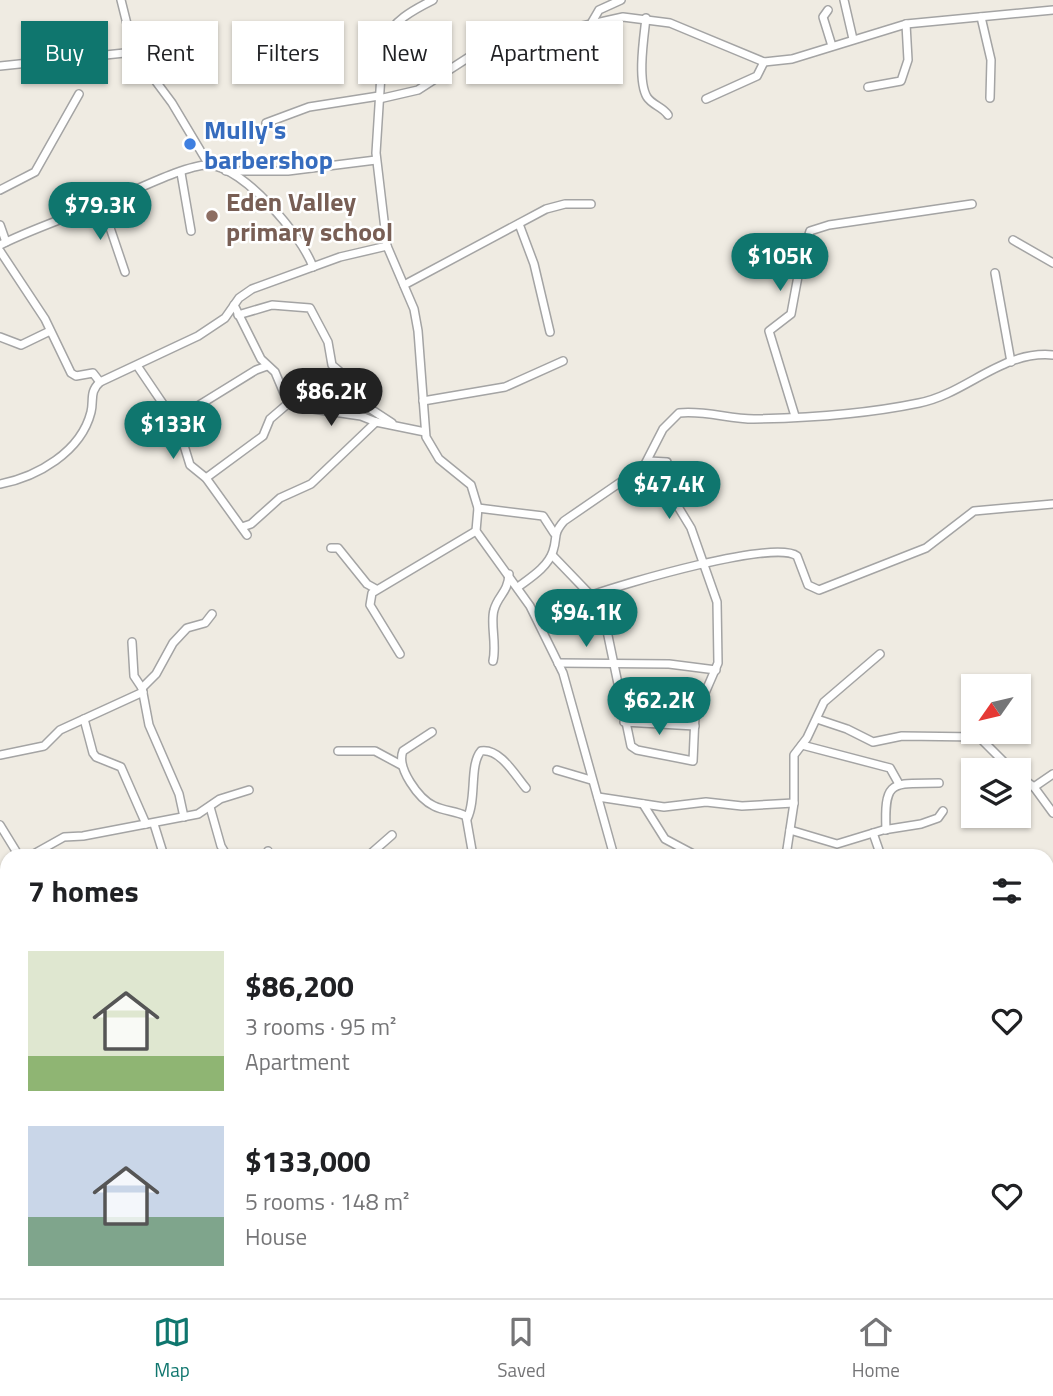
<!DOCTYPE html>
<html lang="en">
<head>
<meta charset="utf-8">
<style>
	body { margin:0; font-family:"Titillium Web",sans-serif; background:#f2f2f2; color:#202124; height:100vh; display:flex; flex-direction:column; font-size:26px; white-space:nowrap }
	* { box-sizing:border-box; margin:0 }
	p { font-size:23px; color:#757577 }
	.icon { flex:none; width:38px; height:38px; fill:none; stroke:currentColor; stroke-width:2; stroke-linecap:round; stroke-linejoin:round }
	.map { position:relative; flex:1; overflow:hidden }
	.details { position:absolute; left:0px; top:849px; width:1054px; height:450px; display:flex; flex-direction:column; background:#fff; border-radius:21px 21px 0 0; box-shadow:0 2px 5px #0004 }
	.details>* { flex:none }
	.top-card { position:absolute; left:21px; top:21px; width:700px; height:63px; display:flex; gap:14px }
	.needle { width:46px; rotate:236deg }
	.controls { position:absolute; left:961px; top:674px; display:grid; gap:14px }
	.controls a { display:grid; place-items:center; width:70px; height:70px; border-radius:0px; background:#fff; box-shadow:0 2px 5px #0004; font-size:35px }
	.price { position:absolute; translate:-50% -60px; padding:0 16px; border-radius:24px; background:#0f766e; color:#fff; font-size:23px; line-height:46px; filter:drop-shadow(0 2px 4px #0008) }
	.price::after { content:''; position:absolute; left:50%; top:42px; width:21px; height:16px; margin-left:-10px; background:inherit; clip-path:polygon(0 0,100% 0,50% 100%) }
	.price.on { background:#222; color:#fff }
	ul { padding:0; list-style:none }
	li { display:flex; align-items:center; gap:21px; height:175px; padding:0 28px }
	li span { display:grid; place-items:center; flex:none; width:196px; height:140px; border-radius:0px; color:#555 }
	li>.icon { margin-inline-start:auto }
	span .icon { width:84px; height:84px; fill:#fffc; stroke-width:1 }
	li b { font-size:30px }
	h2 { display:flex; justify-content:space-between; align-items:center; height:84px; padding:0 28px; font-size:30px }
	.tag { padding:0 24px; border-radius:0px; background:#fff; box-shadow:0 2px 5px #0004; font-size:24px; line-height:63px }
	.tag.on { background:#0f766e; color:#fff }
	.tab-bar { display:flex; justify-content:space-around; align-items:center; height:98px; border-top:2px solid #e0e0e0; background:#fff; font-size:19px; color:#757577 }
	.tab-bar a { display:grid; justify-items:center; gap:4px }
	.tab-bar .on { color:#0f766e }
	.map>svg:first-child { display:block }
	.grass { fill:#c6eca4 }
	.lines { fill:none; stroke-linecap:round; stroke-linejoin:round }
	.street-casing { stroke:#a4a4a4; stroke-width:10 }
	.secondary-casing { stroke:#677700; stroke-width:13 }
	.street { stroke:#fff; stroke-width:7 }
	.secondary { stroke:#f7fdb1; stroke-width:10 }
	.shop-dot { fill:#3f7fe0; stroke:#fff; stroke-width:2.5 }
	.education-dot { fill:#8d6e63; stroke:#fff; stroke-width:2.5 }
	.labels { text-anchor:middle; dominant-baseline:central; stroke-width:5; stroke-linejoin:round; paint-order:stroke }
	.shop-label { font-size:26px; font-weight:bold; fill:#366cbe; stroke:#fff; text-anchor:start }
	.education-label { font-size:26px; font-weight:bold; fill:#785e54; stroke:#fff; text-anchor:start }
</style>
</head>
<body>
<div class="map">
<svg width="1053" height="1298" viewBox="0 0 1053 1298">
	<rect width="100%" height="100%" fill="#efebe2"/>
	<path class="grass" d="M691,1292h32l-2,6h-26z"/>
	<g class="lines">
		<g class="street-casing">
			<g id="street">
				<path d="M121,0l13,52 38,51 37,62"/>
				<path d="M433,0c-20,10 -41,21 -50,43l-7,110 11,93 27,63 4,22 8,106 13,22 32,26 7,23 -2,23 54,75 33,67 51,183"/>
				<path d="M844,0l9,39"/>
				<path d="M828,10l-5,7 9,29"/>
				<path d="M981,17l10,43 -1,38"/>
				<path d="M646,18c-2,19 -9,62 1,79 5,8 16,10 21,18"/>
				<path d="M592,22l7,-12 22,-10"/>
				<path d="M0,66l134,-14"/>
				<path d="M868,87l33,-6 7,-21 -2,-36"/>
				<path d="M379,99l39,-9 65,-42 140,-31 47,6 94,39 28,-3 114,-35 147,-14"/>
				<path d="M706,99l51,-23 7,-14"/>
				<path d="M266,123l43,-16 70,-11"/>
				<path d="M226,171h62l88,-11"/>
				<path d="M181,173l10,58"/>
				<path d="M0,190l35,-18 44,-78"/>
				<path d="M102,204l23,68"/>
				<path d="M519,224l15,40 16,68"/>
				<path d="M0,225l6,17"/>
				<path d="M1013,240l40,23"/>
				<path d="M0,245c36,-18 77,-31 114,-46 20,-8 76,-36 95,-34 35,2 93,71 104,102"/>
				<path d="M0,251l45,68 26,54 5,3 17,-3 7,9"/>
				<path d="M995,273l16,89"/>
				<path d="M404,285l142,-76 19,-5h26"/>
				<path d="M234,305l27,54 14,13 11,26 27,11 48,7 15,6 49,10"/>
				<path d="M238,315l34,-10 38,3 18,34 4,23 19,16 12,23 29,19"/>
				<path d="M0,337l21,8 29,-14"/>
				<path d="M138,367l40,59 12,39 16,13 41,57"/>
				<path d="M423,401l82,-14 58,-26"/>
				<path d="M795,416l-26,-85 22,-17 10,-54 9,-29 19,-6 143,-21"/>
				<path d="M178,426l10,-14 68,-42 11,-4"/>
				<path d="M206,478l57,-42 7,-17 21,-18"/>
				<path d="M0,484c37,-7 81,-32 91,-72 3,-12 -2,-20 9,-30l98,-46 27,-18 14,-20 13,-9 88,-32 47,-11"/>
				<path d="M478,508l65,8 11,17"/>
				<path d="M242,527l9,-3 29,-26 31,-14 65,-62"/>
				<path d="M331,548h7l29,36 9,5"/>
				<path d="M552,555l50,52 29,139 6,4 56,11 2,-45 23,-53 -1,-61 -26,-74 -14,-23 -10,-43 -18,-1"/>
				<path d="M518,587c12,-9 30,-20 35,-36 5,-15 -1,-16 11,-30l80,-55 19,-37 16,-16c25,-3 50,6 75,6 54,-1 112,-5 165,-16 47,-9 83,-53 134,-48"/>
				<path d="M592,595c31,-11 182,-56 205,-39l11,29 11,5 107,-42 48,-37 79,-7"/>
				<path d="M132,642l2,34 8,12 7,37 30,69 5,23"/>
				<path d="M400,654l-30,-49 2,-12 104,-62"/>
				<path d="M493,661c4,-17 -3,-38 1,-51 4,-15 14,-17 15,-36"/>
				<path d="M558,663l111,1 47,6"/>
				<path d="M142,688l14,-14 17,-31 14,-15 18,-5 7,-9"/>
				<path d="M84,719l9,34 3,4 25,10 25,57"/>
				<path d="M817,719l30,10 26,13 29,-6 77,1 33,33"/>
				<path d="M624,722l71,4"/>
				<path d="M432,732l-29,19c-7,17 16,48 31,55 10,5 22,5 32,10l7,40"/>
				<path d="M802,745l88,23 9,16"/>
				<path d="M338,751h37l26,14"/>
				<path d="M0,755l44,-9 16,-16 83,-38"/>
				<path d="M557,770l34,10"/>
				<path d="M1018,775l16,12 19,26"/>
				<path d="M1034,787l19,-13"/>
				<path d="M598,797l66,10 42,-5 36,4 52,-3"/>
				<path d="M643,804l22,35 32,17"/>
				<path d="M210,807l11,39 6,10"/>
				<path d="M467,819c10,-20 2,-54 14,-68 19,-3 34,24 45,37"/>
				<path d="M154,824l10,32"/>
				<path d="M0,825l19,31"/>
				<path d="M790,830l47,14 46,-14 38,-6 17,-6 5,-7"/>
				<path d="M886,830c-2,-52 6,-46 53,-47"/>
				<path d="M873,833l8,23"/>
				<path d="M30,856l34,-19 19,-1 115,-22 22,-15 29,-9"/>
				<path d="M267,856l1,-5"/>
				<path d="M368,856l24,-21"/>
				<path d="M786,856l8,-53v-48l13,-17 17,-36 56,-48"/>
				<path d="M0,877l7,5"/>
				<path d="M1046,1065l7,-3"/>
				<path d="M0,1066l7,-1"/>
				<path d="M1046,1106l7,7"/>
				<path d="M0,1128l7,-3"/>
				<path d="M1046,1184l7,-5"/>
				<path d="M0,1216l7,-5"/>
				<path d="M0,1288l6,10"/>
				<path d="M106,1292l2,6"/>
				<path d="M183,1292l4,6"/>
				<path d="M468,1292l4,6"/>
				<path d="M548,1292l3,6"/>
				<path d="M766,1292v6"/>
				<path d="M233,1298l21,-6"/>
			</g>
		</g>
		<g class="secondary-casing">
			<path id="secondary" d="M1046,975l7,-2"/>
		</g>
		<use href="#street" class="street"/>
		<use href="#secondary" class="secondary"/>
	</g>
	<circle class="shop-dot" cx="190" cy="144" r="7"/>
	<circle class="education-dot" cx="212" cy="216" r="7"/>
	<g class="labels">
		<g class="shop-label">
			<text x="204" y="129">Mully's<tspan x="204" dy="30">barbershop</tspan></text>
		</g>
		<g class="education-label">
			<text x="226" y="201">Eden Valley<tspan x="226" dy="30">primary school</tspan></text>
		</g>
	</g>
</svg>
<div class="controls">
<a><svg class="needle" viewBox="-14 -14 28 28"><path d="M0-13l5 13h-10z" fill="#e53935"/><path d="M0 13l5-13h-10z" fill="#757577"/></svg></a>
<a><svg class="icon" aria-label="layers" viewBox="0 0 24 24"><path d="M12 4l9 5-9 5-9-5zM3 14l9 5 9-5"/></svg></a>
</div>
<b class="price" style="left:100px;top:242px">$79.3K</b>
<b class="price" style="left:780px;top:293px">$105K</b>
<b class="price on" style="left:331px;top:428px">$86.2K</b>
<b class="price" style="left:173px;top:461px">$133K</b>
<b class="price" style="left:669px;top:521px">$47.4K</b>
<b class="price" style="left:586px;top:649px">$94.1K</b>
<b class="price" style="left:659px;top:737px">$62.2K</b>
<div class="top-card">
<a class="tag on">Buy</a>
<a class="tag">Rent</a>
<a class="tag">Filters</a>
<a class="tag">New</a>
<a class="tag">Apartment</a>
</div>
<section class="details">
<h2>7 homes<svg class="icon" aria-label="filters" viewBox="0 0 24 24"><path d="M4 7h16M4 17h16"/><circle cx="9" cy="7" r="2"/><circle cx="15" cy="17" r="2"/></svg></h2>
<ul>
<li><span style="background:linear-gradient(#dfe7d0 75%,#8fb573 0)"><svg class="icon" aria-label="home" viewBox="0 0 24 24"><path d="M3 11l9-7 9 7M6 9v11h12V9"/></svg></span><div><b>$86,200</b><p>3 rooms · 95 m²</p><p>Apartment</p></div><svg class="icon" aria-label="heart" viewBox="0 0 24 24"><path d="M12 20l-8-8c-3-5 5-10 8-4 3-6 11-1 8 4z"/></svg></li>
<li><span style="background:linear-gradient(#c9d6e8 65%,#7fa58c 0)"><svg class="icon" aria-label="home" viewBox="0 0 24 24"><path d="M3 11l9-7 9 7M6 9v11h12V9"/></svg></span><div><b>$133,000</b><p>5 rooms · 148 m²</p><p>House</p></div><svg class="icon" aria-label="heart" viewBox="0 0 24 24"><path d="M12 20l-8-8c-3-5 5-10 8-4 3-6 11-1 8 4z"/></svg></li>
</ul>
</section>
</div>
<nav class="tab-bar">
<a class="on"><svg class="icon" aria-label="map" viewBox="0 0 24 24"><path d="M3 6l6-2 6 2 6-2v14l-6 2-6-2-6 2zM9 4v14M15 6v14"/></svg>Map</a>
<a><svg class="icon" aria-label="saved" viewBox="0 0 24 24"><path d="M7 4h10v16l-5-4-5 4z"/></svg>Saved</a>
<a><svg class="icon" aria-label="home" viewBox="0 0 24 24"><path d="M3 11l9-7 9 7M6 9v11h12V9"/></svg>Home</a>
</nav>
</body>
</html>
